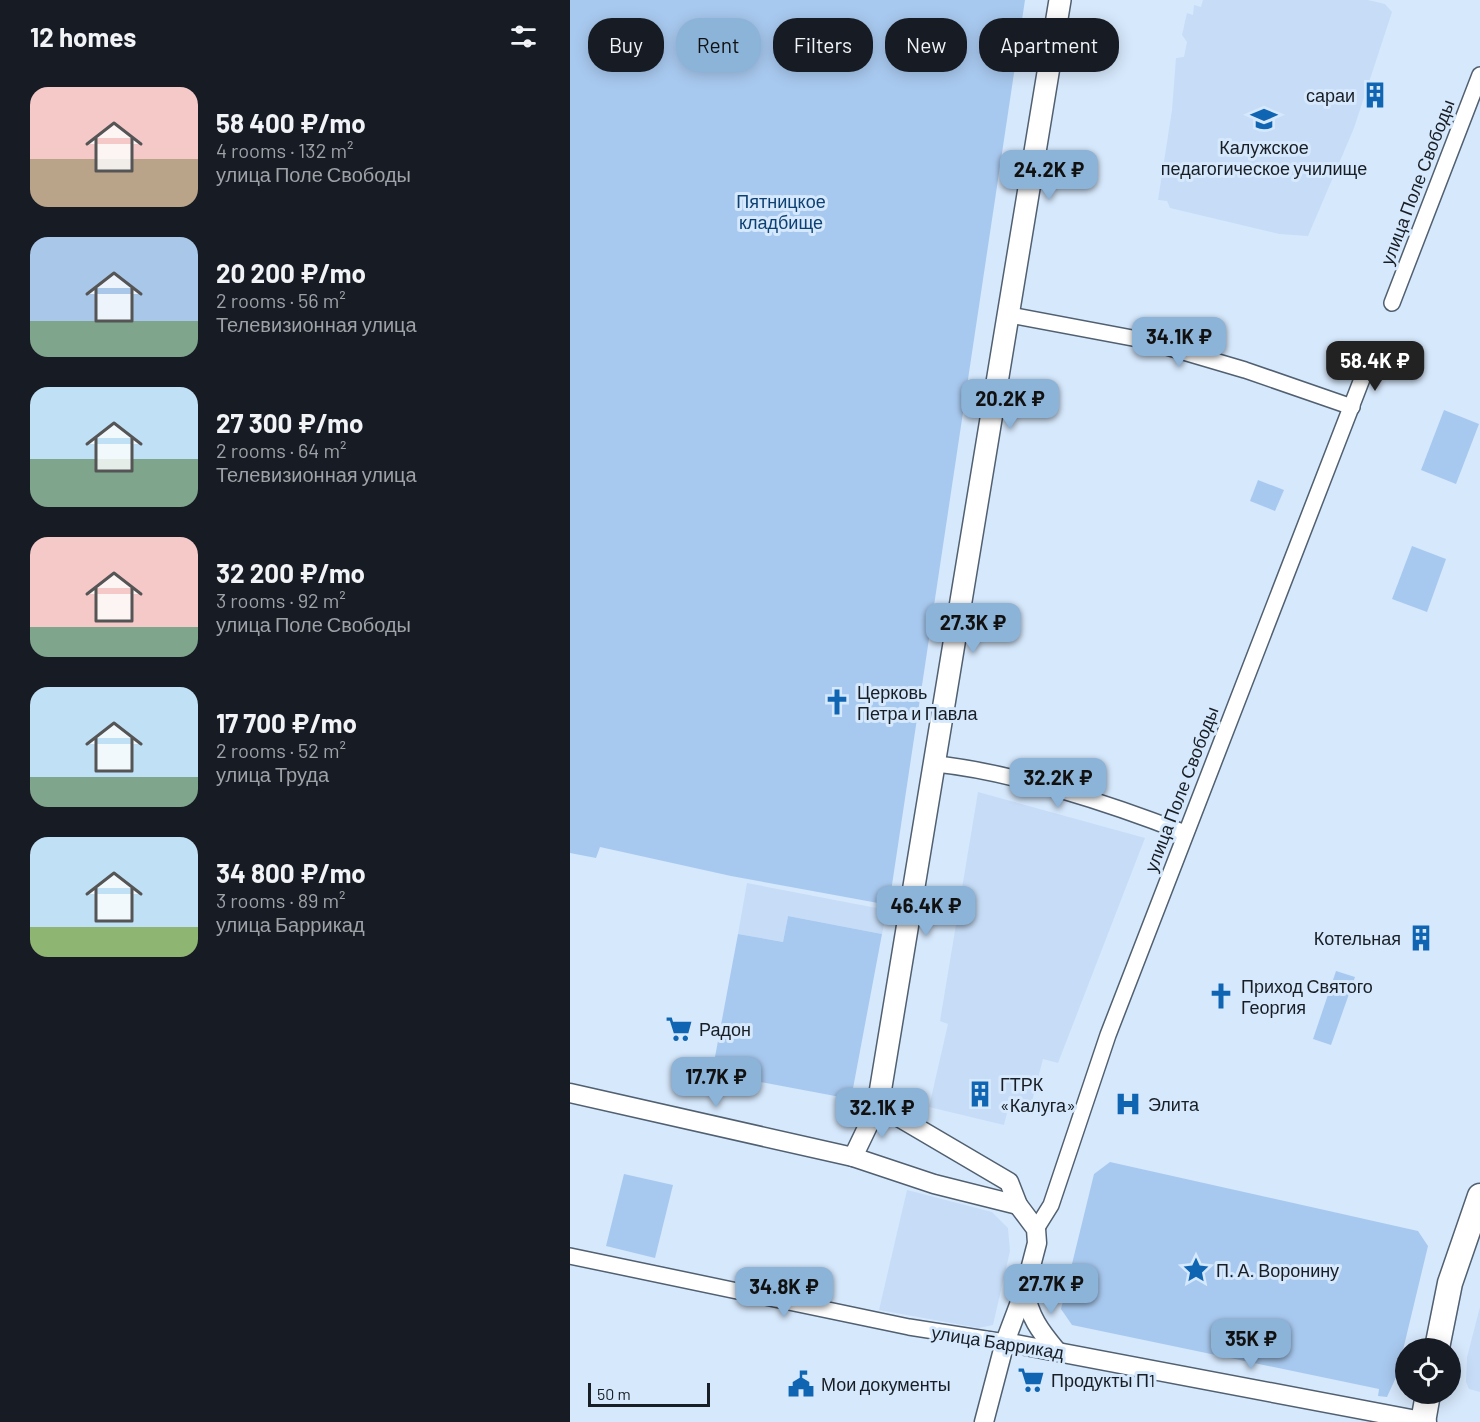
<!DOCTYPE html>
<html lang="en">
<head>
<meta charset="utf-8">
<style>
	body { margin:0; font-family:Barlow,sans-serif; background:#242831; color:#f1f3f6; height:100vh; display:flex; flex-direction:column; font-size:22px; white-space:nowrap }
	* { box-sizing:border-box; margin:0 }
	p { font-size:20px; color:#9ea1a6 }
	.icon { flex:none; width:33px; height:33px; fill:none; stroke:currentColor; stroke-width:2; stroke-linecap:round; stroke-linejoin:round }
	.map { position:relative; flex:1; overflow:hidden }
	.drawer { display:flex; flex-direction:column; background:#171b24; width:570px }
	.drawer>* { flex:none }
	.hud { position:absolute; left:18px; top:18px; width:570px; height:54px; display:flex; gap:12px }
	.controls { position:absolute; left:825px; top:1338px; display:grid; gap:12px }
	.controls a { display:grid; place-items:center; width:66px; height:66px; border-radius:50%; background:#171b24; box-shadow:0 3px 15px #0003; font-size:30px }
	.scale { position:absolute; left:18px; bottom:15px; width:122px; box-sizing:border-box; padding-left:6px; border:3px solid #181e25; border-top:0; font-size:16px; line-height:21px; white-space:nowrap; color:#181e25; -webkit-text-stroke:4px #d6e8fc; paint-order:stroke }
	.price { position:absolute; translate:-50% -51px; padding:0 14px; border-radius:12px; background:#8cb3d8; color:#111; font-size:20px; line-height:39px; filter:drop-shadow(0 2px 3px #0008) }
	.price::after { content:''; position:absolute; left:50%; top:36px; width:18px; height:14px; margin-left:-9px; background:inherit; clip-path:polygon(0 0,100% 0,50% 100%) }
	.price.on { background:#222; color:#fff }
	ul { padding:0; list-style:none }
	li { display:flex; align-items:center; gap:18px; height:150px; padding:0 30px }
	li span { display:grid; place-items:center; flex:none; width:168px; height:120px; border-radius:18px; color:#555 }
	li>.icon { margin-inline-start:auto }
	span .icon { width:72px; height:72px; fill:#fffc; stroke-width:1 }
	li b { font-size:26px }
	h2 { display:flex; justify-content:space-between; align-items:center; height:72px; padding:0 30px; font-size:26px }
	.pill { padding:0 21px; border-radius:24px; background:#171b24; box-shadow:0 3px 15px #0003; font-size:21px; line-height:54px }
	.pill.on { background:#8cb3d8; color:#111 }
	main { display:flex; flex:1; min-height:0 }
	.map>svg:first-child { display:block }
	.built { fill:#c7ddf7 }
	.green { fill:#a8c9ef }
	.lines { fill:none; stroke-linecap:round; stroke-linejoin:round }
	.minor-casing { stroke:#516071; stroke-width:18 }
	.tertiary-casing { stroke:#516071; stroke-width:21 }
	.secondary-casing { stroke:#516071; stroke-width:24 }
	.primary-casing { stroke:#516071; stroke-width:27 }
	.minor { stroke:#fff; stroke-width:15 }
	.tertiary { stroke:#fff; stroke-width:18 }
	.secondary { stroke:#fff; stroke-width:21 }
	.primary { stroke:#fff; stroke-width:24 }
	.labels { text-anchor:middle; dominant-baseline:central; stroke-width:6; stroke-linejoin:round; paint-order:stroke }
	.poi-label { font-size:18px; fill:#181e25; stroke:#d6e8fc; text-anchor:start }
	.street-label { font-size:18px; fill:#181e25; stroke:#d6e8fc }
	.park-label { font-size:18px; fill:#0e4173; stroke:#d6e8fc }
</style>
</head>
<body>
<main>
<section class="drawer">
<h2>12 homes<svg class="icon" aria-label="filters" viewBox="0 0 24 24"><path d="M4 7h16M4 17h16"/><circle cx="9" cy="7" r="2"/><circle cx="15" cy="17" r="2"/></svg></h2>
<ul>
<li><span style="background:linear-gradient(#f6c9c9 60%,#b9a48a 0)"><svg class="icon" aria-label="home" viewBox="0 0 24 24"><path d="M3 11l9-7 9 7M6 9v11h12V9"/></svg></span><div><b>58 400 ₽/mo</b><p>4 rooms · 132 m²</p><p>улица Поле Свободы</p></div></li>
<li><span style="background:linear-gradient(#a9c7e8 70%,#7fa58c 0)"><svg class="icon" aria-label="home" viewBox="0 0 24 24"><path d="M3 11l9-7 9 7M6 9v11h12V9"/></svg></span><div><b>20 200 ₽/mo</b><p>2 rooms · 56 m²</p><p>Телевизионная улица</p></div></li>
<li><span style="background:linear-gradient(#bfe0f5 60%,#7fa58c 0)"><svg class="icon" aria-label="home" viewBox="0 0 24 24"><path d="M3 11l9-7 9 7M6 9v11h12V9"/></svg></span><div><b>27 300 ₽/mo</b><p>2 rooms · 64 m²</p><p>Телевизионная улица</p></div></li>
<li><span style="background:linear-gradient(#f6c9c9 75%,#7fa58c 0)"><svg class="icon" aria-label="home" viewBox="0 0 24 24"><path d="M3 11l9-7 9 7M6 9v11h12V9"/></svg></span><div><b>32 200 ₽/mo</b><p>3 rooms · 92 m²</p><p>улица Поле Свободы</p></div></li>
<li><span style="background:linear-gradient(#bfe0f5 75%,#7fa58c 0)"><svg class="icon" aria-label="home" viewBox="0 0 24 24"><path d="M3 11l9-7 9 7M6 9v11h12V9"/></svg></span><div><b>17 700 ₽/mo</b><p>2 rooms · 52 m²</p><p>улица Труда</p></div></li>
<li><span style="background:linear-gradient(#bfe0f5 75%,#8fb573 0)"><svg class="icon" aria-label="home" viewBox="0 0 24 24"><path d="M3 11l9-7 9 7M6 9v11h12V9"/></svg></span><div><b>34 800 ₽/mo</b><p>3 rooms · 89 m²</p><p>улица Баррикад</p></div></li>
</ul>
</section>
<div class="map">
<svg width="910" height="1422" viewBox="0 0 910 1422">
	<rect width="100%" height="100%" fill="#d6e8fc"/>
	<g class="built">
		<path d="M633,0h165l17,4 7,8 -38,116 -46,108 -29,-2 -109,-26 -3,-7 -9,-1 14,-90 4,-52 8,-1 3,-15 -5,-7 5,-22 6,2 1,-10 7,2z"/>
		<path d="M408,792l167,46 -87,225 -15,-4 -14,54 -21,-4 -4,16 -75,-18 19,-83 -8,-3z"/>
		<path d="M177,883l140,27 -5,24 -94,-18 -5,26 -45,-8z"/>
		<path d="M337,1190l85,22 16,16 2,23 -17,74 -14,3 -100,-18z"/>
		<path d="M910,1307v85l-11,-3 -3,-7 1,-25z"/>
	</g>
	<g class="green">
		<path d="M0,0h455l-136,905 -158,-29 -131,-29 -4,11 -26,-5z"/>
		<path d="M874,410l35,14 -23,60 -35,-14z"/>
		<path d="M688,480l26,10 -9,21 -25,-10z"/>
		<path d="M842,546l34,13 -19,53 -35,-13z"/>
		<path d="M218,916l94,18 -31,165 -139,-26 26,-139 45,8z"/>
		<path d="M766,971l19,6 -24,68 -18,-6z"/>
		<path d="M540,1162l308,69 10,15 -31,129 -10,22 -9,-1 1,-7 -307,-64 -11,-16 33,-135z"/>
		<path d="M54,1174l49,11 -18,73 -49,-12z"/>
	</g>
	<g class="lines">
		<g class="minor-casing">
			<g id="minor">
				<path d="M822,303l88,-228"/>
				<path d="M440,315l133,25 102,30 107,37"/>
				<path d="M366,764c77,8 175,40 249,69"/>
				<path d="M466,1229l15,-24 57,-170 259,-669"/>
				<path d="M0,1256l339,71 96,15"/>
			</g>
		</g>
		<g class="tertiary-casing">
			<g id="tertiary">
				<path d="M0,1093l283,64 81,27 84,21"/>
				<path d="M283,1157l25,-52 131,77 9,23 18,24 1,14 -12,46 -20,53 -21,80"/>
				<path d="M455,1291c4,25 15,40 31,59"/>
				<path d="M435,1342l422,80"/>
			</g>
		</g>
		<g class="secondary-casing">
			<path id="secondary" d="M308,1105l182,-1105"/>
		</g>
		<g class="primary-casing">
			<g id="primary">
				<path d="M867,1348l13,-65 30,-87"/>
				<path d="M853,1422l5,-28"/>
			</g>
		</g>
		<use href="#minor" class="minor"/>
		<use href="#tertiary" class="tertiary"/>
		<use href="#secondary" class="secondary"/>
		<use href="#primary" class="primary"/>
	</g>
	<defs>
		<g id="building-bare" transform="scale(2.07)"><path d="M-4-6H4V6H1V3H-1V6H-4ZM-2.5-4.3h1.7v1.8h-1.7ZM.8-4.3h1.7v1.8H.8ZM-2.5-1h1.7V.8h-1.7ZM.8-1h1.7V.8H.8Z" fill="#1065b3" stroke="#d6e8fc" stroke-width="2.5" paint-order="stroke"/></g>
		<g id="university-bare" transform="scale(2.07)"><path d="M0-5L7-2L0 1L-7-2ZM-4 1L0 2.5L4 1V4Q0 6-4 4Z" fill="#1065b3" stroke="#d6e8fc" stroke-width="2.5" paint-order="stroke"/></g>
		<g id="church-bare" transform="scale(2.07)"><path d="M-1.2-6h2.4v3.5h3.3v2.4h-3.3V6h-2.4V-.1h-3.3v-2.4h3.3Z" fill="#1065b3" stroke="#d6e8fc" stroke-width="2.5" paint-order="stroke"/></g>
		<g id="supermarket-bare" transform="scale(2.07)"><path d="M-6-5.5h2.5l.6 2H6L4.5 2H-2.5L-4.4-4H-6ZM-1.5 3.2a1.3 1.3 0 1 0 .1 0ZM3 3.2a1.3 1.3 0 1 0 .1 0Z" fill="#1065b3" stroke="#d6e8fc" stroke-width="2.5" paint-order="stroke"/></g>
		<g id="hospital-bare" transform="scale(2.07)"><path d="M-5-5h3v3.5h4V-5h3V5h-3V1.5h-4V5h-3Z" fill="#1065b3" stroke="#d6e8fc" stroke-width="2.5" paint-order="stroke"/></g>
		<g id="sight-bare" transform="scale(2.07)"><path d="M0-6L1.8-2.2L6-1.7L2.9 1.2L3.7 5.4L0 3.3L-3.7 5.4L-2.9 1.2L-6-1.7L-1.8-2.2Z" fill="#1065b3" stroke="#d6e8fc" stroke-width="2.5" paint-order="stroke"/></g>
		<g id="civic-bare" transform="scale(2.07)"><path d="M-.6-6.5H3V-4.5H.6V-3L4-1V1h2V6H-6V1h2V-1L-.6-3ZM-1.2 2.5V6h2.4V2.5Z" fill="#1065b3" stroke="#d6e8fc" stroke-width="2.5" paint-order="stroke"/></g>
	</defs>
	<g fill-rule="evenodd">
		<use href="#building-bare" x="805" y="95"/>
		<use href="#university-bare" x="694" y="119"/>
		<use href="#church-bare" x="267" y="702"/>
		<use href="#building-bare" x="851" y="938"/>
		<use href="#church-bare" x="651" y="996"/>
		<use href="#supermarket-bare" x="109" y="1029"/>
		<use href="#building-bare" x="410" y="1094"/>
		<use href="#hospital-bare" x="558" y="1104"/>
		<use href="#sight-bare" x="626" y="1270"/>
		<use href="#supermarket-bare" x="461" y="1380"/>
		<use href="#civic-bare" x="231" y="1384"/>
	</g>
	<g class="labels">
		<g class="poi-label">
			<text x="785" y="95" text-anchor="end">сараи</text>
			<text x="694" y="147" text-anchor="middle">Калужское<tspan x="694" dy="21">педагогическое училище</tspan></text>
			<text x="287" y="692">Церковь<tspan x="287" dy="21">Петра и Павла</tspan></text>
			<text x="831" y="938" text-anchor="end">Котельная</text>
			<text x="671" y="986">Приход Святого<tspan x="671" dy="21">Георгия</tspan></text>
			<text x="129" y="1029">Радон</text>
			<text x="430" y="1084">ГТРК<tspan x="430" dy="21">«Калуга»</tspan></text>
			<text x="578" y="1104">Элита</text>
			<text x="646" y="1270">П. А. Воронину</text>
			<text x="481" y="1380">Продукты П1</text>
			<text x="251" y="1384">Мои документы</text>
		</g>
		<g class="street-label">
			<text transform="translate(847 182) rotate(-69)">улица Поле Свободы</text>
			<text transform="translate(611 789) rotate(-69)">улица Поле Свободы</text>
			<text transform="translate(428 1342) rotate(9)">улица Баррикад</text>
		</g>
		<g class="park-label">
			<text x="211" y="201">Пятницкое<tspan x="211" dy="21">кладбище</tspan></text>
		</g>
	</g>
</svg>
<div class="controls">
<a><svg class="icon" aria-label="locate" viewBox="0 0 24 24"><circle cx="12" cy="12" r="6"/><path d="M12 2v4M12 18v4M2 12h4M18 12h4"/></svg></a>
</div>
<div class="scale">50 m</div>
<b class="price" style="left:479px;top:201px">24.2K ₽</b>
<b class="price" style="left:609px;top:368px">34.1K ₽</b>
<b class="price on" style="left:805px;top:392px">58.4K ₽</b>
<b class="price" style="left:440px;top:430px">20.2K ₽</b>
<b class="price" style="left:403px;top:654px">27.3K ₽</b>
<b class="price" style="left:488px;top:809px">32.2K ₽</b>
<b class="price" style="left:356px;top:937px">46.4K ₽</b>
<b class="price" style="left:146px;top:1108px">17.7K ₽</b>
<b class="price" style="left:312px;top:1139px">32.1K ₽</b>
<b class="price" style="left:481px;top:1315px">27.7K ₽</b>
<b class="price" style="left:214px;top:1318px">34.8K ₽</b>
<b class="price" style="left:681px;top:1370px">35K ₽</b>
<div class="hud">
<a class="pill">Buy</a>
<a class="pill on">Rent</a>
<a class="pill">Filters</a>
<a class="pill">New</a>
<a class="pill">Apartment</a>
</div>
</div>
</main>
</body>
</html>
